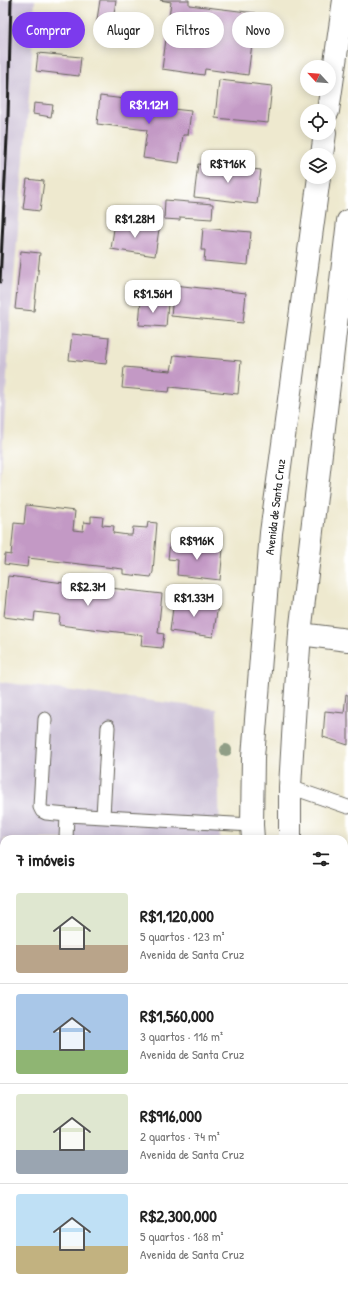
<!DOCTYPE html>
<html lang="pt">
<head>
<meta charset="utf-8">
<style>
	body { margin:0; font-family:"Patrick Hand",sans-serif; background:#f2f2f2; color:#222; height:100vh; display:flex; flex-direction:column; font-size:15px; white-space:nowrap }
	* { box-sizing:border-box; margin:0 }
	p { font-size:13px; color:#767676 }
	.icon { flex:none; width:22px; height:22px; fill:none; stroke:currentColor; stroke-width:2; stroke-linecap:round; stroke-linejoin:round }
	.map { position:relative; flex:1; overflow:hidden }
	.details { position:absolute; left:0px; top:835px; width:348px; height:456px; display:flex; flex-direction:column; background:#fff; border-radius:12px 12px 0 0; box-shadow:0 2px 10px #0003 }
	.details>* { flex:none }
	.hud { position:absolute; left:12px; top:12px; width:324px; height:36px; display:flex; gap:8px }
	.needle { width:26px; rotate:296deg }
	.tools { position:absolute; left:300px; top:60px; display:grid; gap:8px }
	.tools a { display:grid; place-items:center; width:36px; height:36px; border-radius:50%; background:#fff; box-shadow:0 2px 10px #0003; font-size:20px }
	.price { position:absolute; translate:-50% -34px; padding:0 9px; border-radius:8px; background:#fff; color:#222; font-size:13px; line-height:26px; filter:drop-shadow(0 1px 2px #0008) }
	.price::after { content:''; position:absolute; left:50%; top:24px; width:12px; height:9px; margin-left:-6px; background:inherit; clip-path:polygon(0 0,100% 0,50% 100%) }
	.price.on { background:#7c3aed; color:#fff }
	ul { padding:0; list-style:none }
	li { display:flex; align-items:center; gap:12px; height:100px; padding:0 16px }
	li+li { border-top:1px solid #e0e0e0 }
	li span { display:grid; place-items:center; flex:none; width:112px; height:80px; border-radius:4px; color:#555 }
	li>.icon { margin-inline-start:auto }
	span .icon { width:48px; height:48px; fill:#fffc; stroke-width:1 }
	li b { font-size:17px }
	h2 { display:flex; justify-content:space-between; align-items:center; height:48px; padding:0 16px; font-size:17px }
	.pill { padding:0 14px; border-radius:18px; background:#fff; box-shadow:0 2px 10px #0003; font-size:14px; line-height:36px }
	.pill.on { background:#7c3aed; color:#fff }
	.map>svg:first-child { display:block }
	.industrial { fill:#cbbfd5 }
	.building { fill:#c399c5 }
	.lines { fill:none; stroke-linecap:round; stroke-linejoin:round }
	.service-casing { stroke:#66645b; stroke-width:15 }
	.minor-casing { stroke:#66645b; stroke-width:24 }
	.primary-casing { stroke:#66645b; stroke-width:24 }
	.service { stroke:#fff; stroke-width:13 }
	.minor { stroke:#fff; stroke-width:22 }
	.primary { stroke:#fff; stroke-width:22 }
	.rail { stroke:#1c1c1c; stroke-width:3 }
	.tree { fill:#909e86 }
	.labels { text-anchor:middle; dominant-baseline:central; stroke-width:3; stroke-linejoin:round; paint-order:stroke }
	.street-label { font-size:12px; fill:#1c1c1c; stroke:#fff }
</style>
</head>
<body>
<div class="map">
<svg width="348" height="1291" viewBox="0 0 348 1291">
	<rect width="100%" height="100%" fill="#fff"/>
	<filter id="ink" filterUnits="userSpaceOnUse"><feTurbulence type="fractalNoise" baseFrequency=".025" numOctaves="2"/><feDisplacementMap in="SourceGraphic" scale="8" xChannelSelector="R" yChannelSelector="G"/><feConvolveMatrix kernelMatrix="1 2 1 2 8 2 1 2 1" color-interpolation-filters="sRGB"/></filter>
	<filter id="wash" filterUnits="userSpaceOnUse"><feTurbulence type="fractalNoise" baseFrequency=".012" numOctaves="4" result="noise"/><feDisplacementMap in="SourceGraphic" scale="16" xChannelSelector="R" yChannelSelector="G"/><feGaussianBlur stdDeviation="0.9" result="paint"/><feColorMatrix in="noise" values="0 0 0 0 0 0 0 0 0 0 0 0 0 0 0 0 0 1.4 0 .05"/><feComposite in="paint" operator="in"/></filter>
	<g filter="url(#wash)">
		<rect width="100%" height="100%" fill="#eee9cf"/>
		<g class="industrial">
			<path d="M0,0h35l-4,72 -21,255 -10,162z"/>
			<path d="M0,682l217,27 3,130h-216v448h340v-79l4,7v76h-348z"/>
		</g>
		<g id="blocks">
			<g class="building">
				<path d="M100,0h16l-4,28 -16,-2z"/>
				<path d="M160,0h29v5l67,8 -8,62 -43,-6 -1,6 -42,-6 9,-67z"/>
				<path d="M38,53l43,4 -2,19 -43,-5z"/>
				<path d="M219,80l53,6 -4,37 -53,-5z"/>
				<path d="M100,96l41,5v-3l13,2v7l37,4 -3,24h-5l-4,28 -36,-5 4,-28 -50,-6z"/>
				<path d="M34,103l19,2 -2,12 -18,-3z"/>
				<path d="M198,164l63,6 -4,34 -63,-7z"/>
				<path d="M27,179l17,2 -4,30 -17,-2z"/>
				<path d="M165,200l48,4 -1,15 -32,-2v3l-16,-1z"/>
				<path d="M115,222l44,7 -4,27 -44,-7z"/>
				<path d="M203,228l48,4 -3,33 -44,-4 1,-11h-4z"/>
				<path d="M21,251l19,2 -6,58 -19,-2z"/>
				<path d="M174,285l72,8 -3,30 -72,-7z"/>
				<path d="M141,300l27,3 -2,24 -27,-2z"/>
				<path d="M72,334l37,4 -3,26 -37,-4z"/>
				<path d="M174,355l67,6 -3,33 -68,-7 -1,5 -47,-4 2,-21 47,4z"/>
				<path d="M26,505l49,6 -2,19 10,1 1,-9 7,1v-7l12,1 -1,8 12,1 -1,7 15,2h4l1,-8 14,1 1,-6 9,1 -4,49 -2,5 -28,-3v-5l-95,-11 -1,9 -23,-3 1,-10 6,1 3,-32 10,1z"/>
				<path d="M170,543l53,6 -3,31 -43,-5 1,-15 -10,-1z"/>
				<path d="M8,576l81,10 1,-8 21,2 -1,8 52,6 -4,39 6,1 -2,14 -21,-2 1,-11 -83,-10 1,-10 -25,-3 -1,9 -30,-4z"/>
				<path d="M174,600l44,6 -5,31 -43,-6z"/>
				<path d="M346,694l2,1v50l-25,-8 2,-26 19,2z"/>
				<rect x="0" y="865" width="4" height="41"/>
				<path d="M0,1269h4v18h302v1l26,2v1h-332z"/>
			</g>
		</g>
	</g>
	<g filter="url(#ink)">
		<use href="#blocks" fill-opacity="0" stroke="#66645b" stroke-width="1"/>
		<g class="lines">
			<g class="service-casing">
				<g id="service">
					<path d="M45,719l-5,88 2,4 4,2 21,2 185,10"/>
					<path d="M290,787l58,20"/>
					<path d="M103,816l5,-89"/>
					<path d="M66,839l1,-24"/>
				</g>
			</g>
			<g class="minor-casing">
				<path id="minor" d="M300,634l48,6"/>
			</g>
			<g class="primary-casing">
				<g id="primary">
					<path d="M328,111l16,-111"/>
					<path d="M322,155l3,-22"/>
					<path d="M253,839l-1,-14 1,-68 18,-224 48,-356"/>
					<path d="M290,839v-52l5,-84 5,-69 48,-413"/>
					<path d="M344,1039l4,7"/>
					<path d="M344,1114l4,6"/>
				</g>
			</g>
			<use href="#service" class="service"/>
			<use href="#minor" class="minor"/>
			<use href="#primary" class="primary"/>
			<path class="rail" d="M0,282l8,-165 3,-117"/>
		</g>
		<circle class="tree" cx="226" cy="750" r="6"/>
	</g>
	<g class="labels">
		<g class="street-label">
			<text transform="translate(275 507) rotate(-83)">Avenida de Santa Cruz</text>
		</g>
	</g>
</svg>
<div class="tools">
<a><svg class="needle" viewBox="-14 -14 28 28"><path d="M0-13l5 13h-10z" fill="#e53935"/><path d="M0 13l5-13h-10z" fill="#767676"/></svg></a>
<a><svg class="icon" aria-label="locate" viewBox="0 0 24 24"><circle cx="12" cy="12" r="6"/><path d="M12 2v4M12 18v4M2 12h4M18 12h4"/></svg></a>
<a><svg class="icon" aria-label="layers" viewBox="0 0 24 24"><path d="M12 4l9 5-9 5-9-5zM3 14l9 5 9-5"/></svg></a>
</div>
<b class="price on" style="left:149px;top:125px">R$1.12M</b>
<b class="price" style="left:228px;top:184px">R$716K</b>
<b class="price" style="left:135px;top:239px">R$1.28M</b>
<b class="price" style="left:153px;top:314px">R$1.56M</b>
<b class="price" style="left:197px;top:561px">R$916K</b>
<b class="price" style="left:88px;top:607px">R$2.3M</b>
<b class="price" style="left:194px;top:618px">R$1.33M</b>
<div class="hud">
<a class="pill on">Comprar</a>
<a class="pill">Alugar</a>
<a class="pill">Filtros</a>
<a class="pill">Novo</a>
</div>
<section class="details">
<h2>7 imóveis<svg class="icon" aria-label="filters" viewBox="0 0 24 24"><path d="M4 7h16M4 17h16"/><circle cx="9" cy="7" r="2"/><circle cx="15" cy="17" r="2"/></svg></h2>
<ul>
<li><span style="background:linear-gradient(#dfe7d0 65%,#b9a48a 0)"><svg class="icon" aria-label="home" viewBox="0 0 24 24"><path d="M3 11l9-7 9 7M6 9v11h12V9"/></svg></span><div><b>R$1,120,000</b><p>5 quartos · 123 m²</p><p>Avenida de Santa Cruz</p></div></li>
<li><span style="background:linear-gradient(#a9c7e8 70%,#8fb573 0)"><svg class="icon" aria-label="home" viewBox="0 0 24 24"><path d="M3 11l9-7 9 7M6 9v11h12V9"/></svg></span><div><b>R$1,560,000</b><p>3 quartos · 116 m²</p><p>Avenida de Santa Cruz</p></div></li>
<li><span style="background:linear-gradient(#dfe7d0 70%,#9aa5b1 0)"><svg class="icon" aria-label="home" viewBox="0 0 24 24"><path d="M3 11l9-7 9 7M6 9v11h12V9"/></svg></span><div><b>R$916,000</b><p>2 quartos · 74 m²</p><p>Avenida de Santa Cruz</p></div></li>
<li><span style="background:linear-gradient(#bfe0f5 65%,#c2b280 0)"><svg class="icon" aria-label="home" viewBox="0 0 24 24"><path d="M3 11l9-7 9 7M6 9v11h12V9"/></svg></span><div><b>R$2,300,000</b><p>5 quartos · 168 m²</p><p>Avenida de Santa Cruz</p></div></li>
</ul>
</section>
</div>
</body>
</html>
